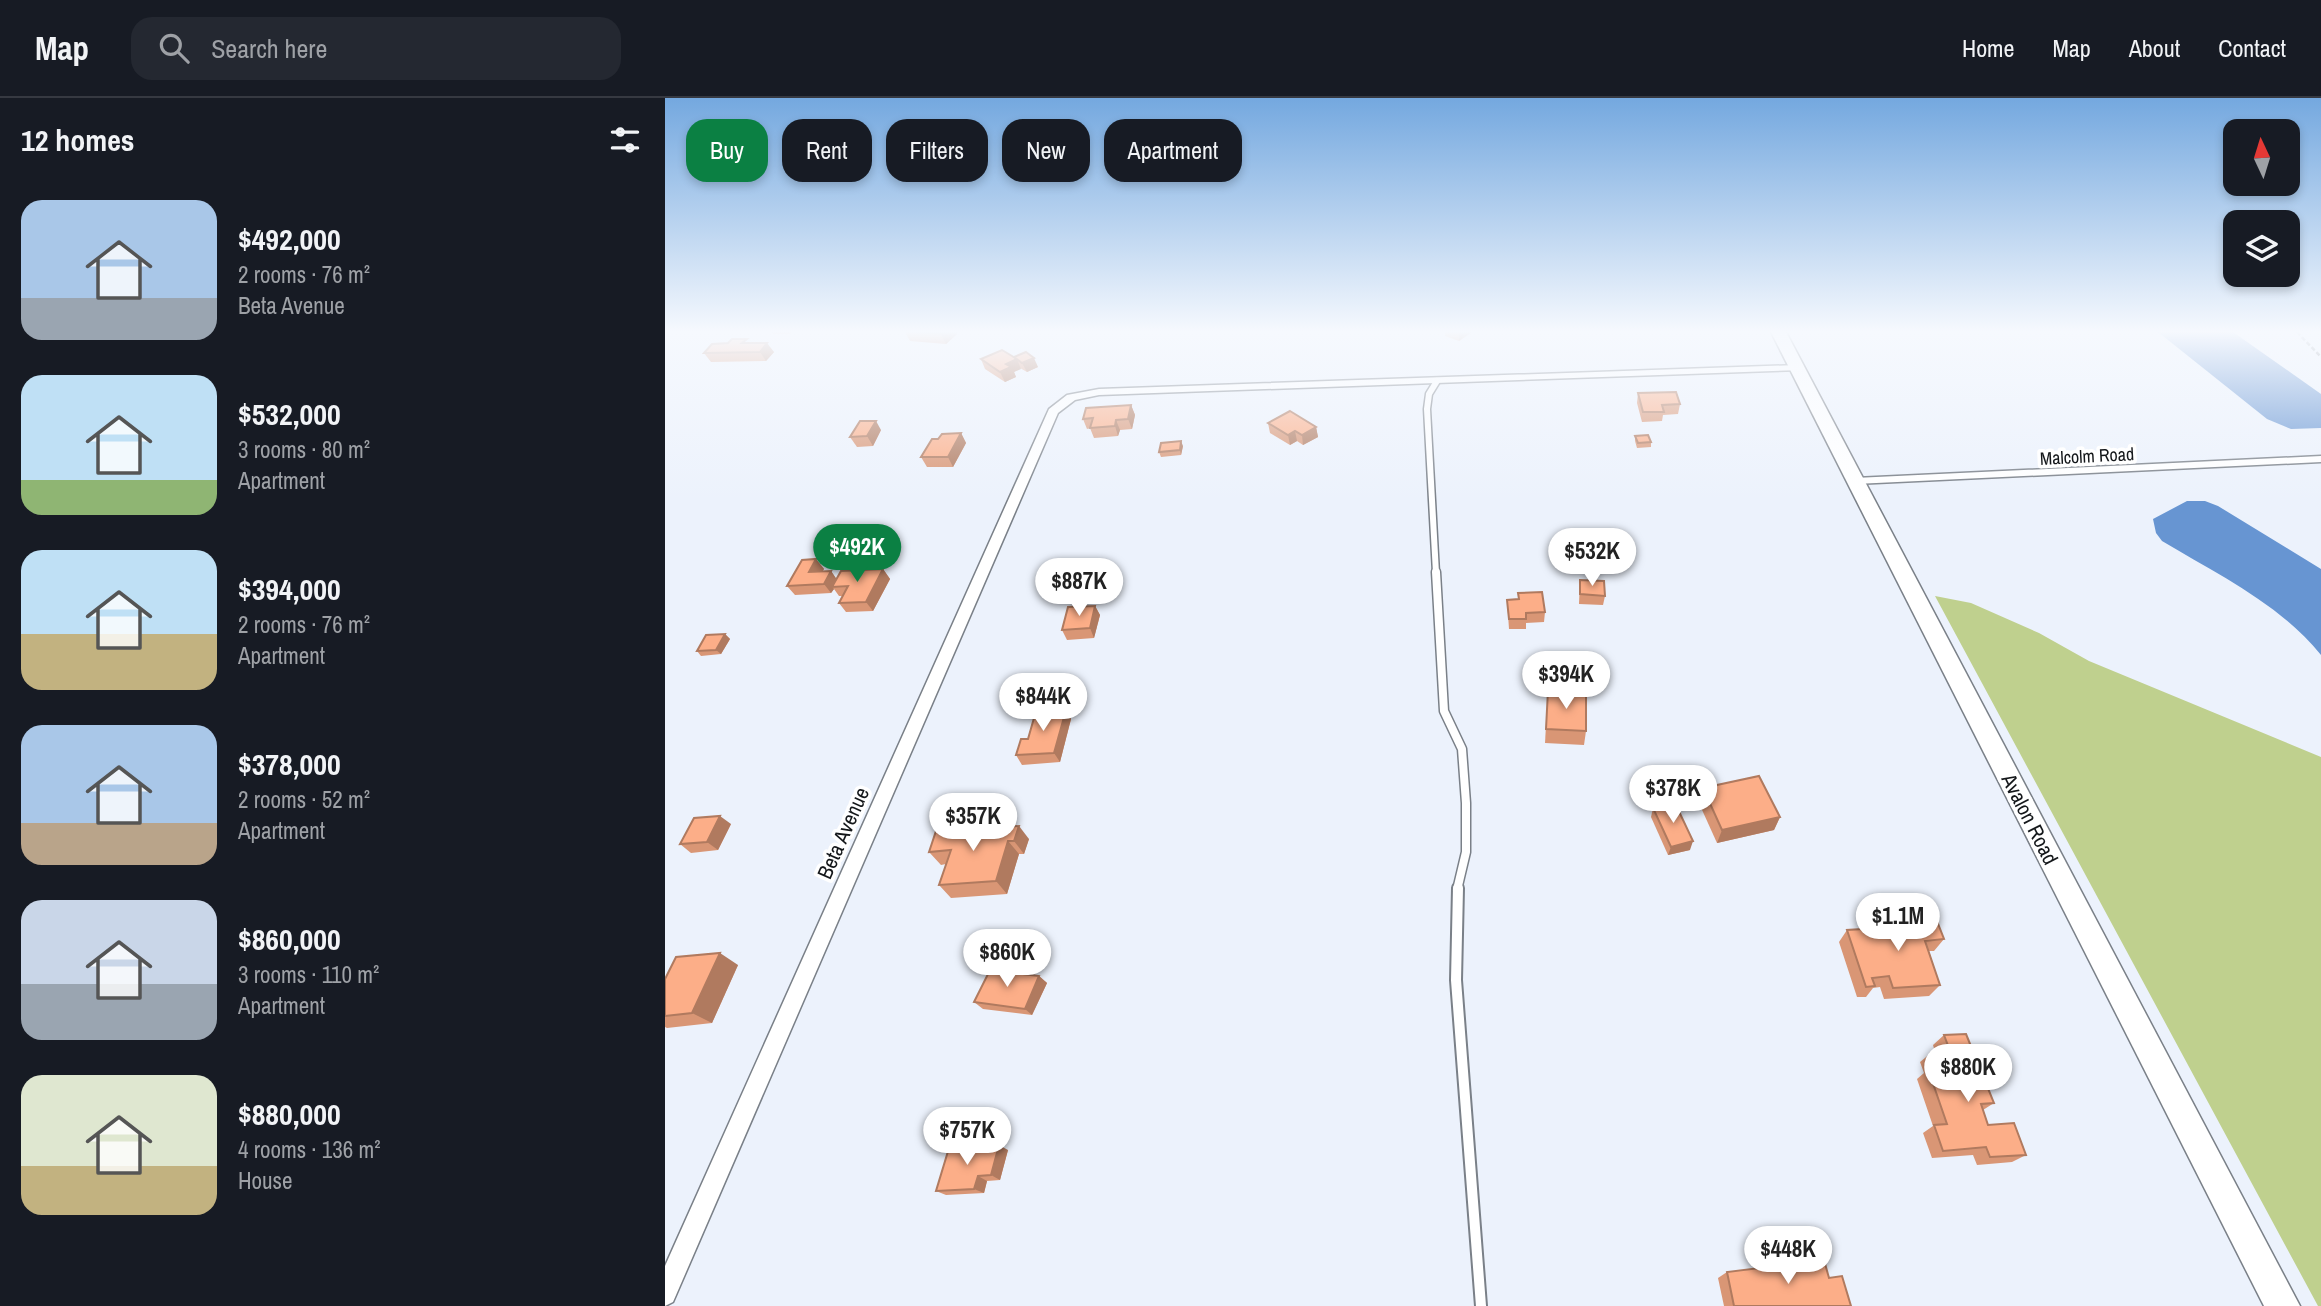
<!DOCTYPE html>
<html lang="en">
<head>
<meta charset="utf-8">
<style>
	body { margin:0; font-family:"Archivo Narrow",sans-serif; background:#242831; color:#f1f3f6; height:100vh; display:flex; flex-direction:column; font-size:26px; white-space:nowrap }
	* { box-sizing:border-box; margin:0 }
	p { font-size:23px; color:#9ea1a6 }
	.icon { flex:none; width:38px; height:38px; fill:none; stroke:currentColor; stroke-width:2; stroke-linecap:round; stroke-linejoin:round }
	.map { position:relative; flex:1; overflow:hidden }
	.details { display:flex; flex-direction:column; background:#171b24; width:665px }
	.details>* { flex:none }
	.guide { position:absolute; left:21px; top:21px; width:665px; height:63px; display:flex; gap:14px }
	.needle { width:46px; rotate:356deg }
	.fabs { position:absolute; left:1558px; top:21px; display:grid; gap:14px }
	.fabs a { display:grid; place-items:center; width:77px; height:77px; border-radius:14px; background:#171b24; box-shadow:0 4px 10px #0003; font-size:35px }
	.price { position:absolute; translate:-50% -60px; padding:0 16px; border-radius:24px; background:#fff; color:#222; font-size:23px; line-height:46px; filter:drop-shadow(0 2px 4px #0008) }
	.price::after { content:''; position:absolute; left:50%; top:42px; width:21px; height:16px; margin-left:-10px; background:inherit; clip-path:polygon(0 0,100% 0,50% 100%) }
	.price.selected { background:#0b8043; color:#fff }
	ul { padding:0; list-style:none }
	li { display:flex; align-items:center; gap:21px; height:175px; padding:0 21px }
	li span { display:grid; place-items:center; flex:none; width:196px; height:140px; border-radius:21px; color:#555 }
	li>.icon { margin-inline-start:auto }
	span .icon { width:84px; height:84px; fill:#fffc; stroke-width:1 }
	li b { font-size:30px }
	h2 { display:flex; justify-content:space-between; align-items:center; height:84px; padding:0 21px; font-size:30px }
	.chip { padding:0 24px; border-radius:21px; background:#171b24; box-shadow:0 4px 10px #0003; font-size:24px; line-height:63px }
	.chip.selected { background:#0b8043; color:#fff }
	header { display:flex; align-items:center; gap:42px; box-sizing:border-box; height:98px; padding:0 35px; background:#171b24; border-bottom:2px solid #363941 }
	header strong { font-size:33px }
	nav { display:flex; gap:38px; margin-inline-start:auto; font-size:24px }
	.search { width:490px; height:63px; background:#242831; display:flex; align-items:center; gap:18px; box-sizing:border-box; padding:0 24px; border-radius:21px; color:#9ea1a6; font-size:26px }
	main { display:flex; flex:1; min-height:0 }
	.map>svg:first-child { display:block }
	.green { fill:#bfd08e }
	.water { fill:#6795d2 }
	.lines { fill:none; stroke-linecap:round; stroke-linejoin:round }
	.lane-far2-casing { stroke:#7a8088; stroke-width:9 }
	.lane-far1-casing { stroke:#7a8088; stroke-width:11 }
	.lane-casing { stroke:#7a8088; stroke-width:14 }
	.street-casing { stroke:#7a8088; stroke-width:3 }
	.secondary-casing { stroke:#7a8088; stroke-width:3 }
	.path { stroke:#7c8187; stroke-width:2.5; stroke-dasharray:4.5 2.5; stroke-linecap:butt }
	.lane-far2 { stroke:#fff; stroke-width:6 }
	.lane-far1 { stroke:#fff; stroke-width:8 }
	.lane { stroke:#fff; stroke-width:10 }
	.street { fill:#fff; fill-rule:evenodd }
	.secondary { fill:#fff; fill-rule:evenodd }
	.wall { fill:#d99675 }
	.shaded-wall { fill:#b07a5f }
	.building { fill:#fcae88; stroke:#b07a5f; stroke-width:2 }
	.labels { text-anchor:middle; dominant-baseline:central; stroke-width:7; stroke-linejoin:round; paint-order:stroke }
	.far-street-label { font-size:18px; fill:#14171a; stroke:#fff }
	.street-label { font-size:21px; fill:#14171a; stroke:#fff }
</style>
</head>
<body>
<header>
<strong>Map</strong>
<div class="search"><svg class="icon" aria-label="search" viewBox="0 0 24 24"><circle cx="10" cy="10" r="6"/><path d="M15 15l6 6"/></svg>Search here</div>
<nav><a>Home</a><a>Map</a><a>About</a><a>Contact</a></nav>
</header>
<main>
<section class="details">
<h2>12 homes<svg class="icon" aria-label="filters" viewBox="0 0 24 24"><path d="M4 7h16M4 17h16"/><circle cx="9" cy="7" r="2"/><circle cx="15" cy="17" r="2"/></svg></h2>
<ul>
<li><span style="background:linear-gradient(#a9c7e8 70%,#9aa5b1 0)"><svg class="icon" aria-label="home" viewBox="0 0 24 24"><path d="M3 11l9-7 9 7M6 9v11h12V9"/></svg></span><div><b>$492,000</b><p>2 rooms · 76 m²</p><p>Beta Avenue</p></div></li>
<li><span style="background:linear-gradient(#bfe0f5 75%,#8fb573 0)"><svg class="icon" aria-label="home" viewBox="0 0 24 24"><path d="M3 11l9-7 9 7M6 9v11h12V9"/></svg></span><div><b>$532,000</b><p>3 rooms · 80 m²</p><p>Apartment</p></div></li>
<li><span style="background:linear-gradient(#bfe0f5 60%,#c2b280 0)"><svg class="icon" aria-label="home" viewBox="0 0 24 24"><path d="M3 11l9-7 9 7M6 9v11h12V9"/></svg></span><div><b>$394,000</b><p>2 rooms · 76 m²</p><p>Apartment</p></div></li>
<li><span style="background:linear-gradient(#a9c7e8 70%,#b9a48a 0)"><svg class="icon" aria-label="home" viewBox="0 0 24 24"><path d="M3 11l9-7 9 7M6 9v11h12V9"/></svg></span><div><b>$378,000</b><p>2 rooms · 52 m²</p><p>Apartment</p></div></li>
<li><span style="background:linear-gradient(#c9d6e8 60%,#9aa5b1 0)"><svg class="icon" aria-label="home" viewBox="0 0 24 24"><path d="M3 11l9-7 9 7M6 9v11h12V9"/></svg></span><div><b>$860,000</b><p>3 rooms · 110 m²</p><p>Apartment</p></div></li>
<li><span style="background:linear-gradient(#dfe7d0 65%,#c2b280 0)"><svg class="icon" aria-label="home" viewBox="0 0 24 24"><path d="M3 11l9-7 9 7M6 9v11h12V9"/></svg></span><div><b>$880,000</b><p>4 rooms · 136 m²</p><p>House</p></div></li>
</ul>
</section>
<div class="map">
<svg width="1656" height="1208" viewBox="0 0 1656 1208">
	<rect width="100%" height="100%" fill="#ecf2fc"/>
	<path class="green" d="M1270,498l36,7 68,30 50,28 232,96v549h-3z"/>
	<g class="water">
		<path d="M1493,234h75l88,62v34l-30,1 -24,-10z"/>
		<path d="M1522,403h18l13,5 103,63v86c-41,-51 -104,-81 -159,-114l-6,-8 -3,-14z"/>
	</g>
	<g class="lines">
		<g class="lane-far2-casing">
			<g id="lane-far2">
				<path d="M1190,383l466,-22"/>
				<path d="M771,475l-9,-164 2,-15 8,-13"/>
			</g>
		</g>
		<g class="lane-far1-casing">
			<path id="lane-far1" d="M771,474l8,139 18,38 4,54v49l-9,38"/>
		</g>
		<g class="lane-casing">
			<path id="lane" d="M793,790l-2,92 25,326"/>
		</g>
		<g class="street-casing">
			<path id="street" d="M1132,267l6,3 -2,2 -702,25 -24,5 -17,13 -385,889 -8,4v-40l384,-857 18,-14 32,-6z"/>
		</g>
		<g class="secondary-casing">
			<path id="secondary" d="M1106,234h15l514,974h-36z"/>
		</g>
		<path class="path" d="M1632,234l24,25"/>
		<use href="#lane-far2" class="lane-far2"/>
		<use href="#lane-far1" class="lane-far1"/>
		<use href="#lane" class="lane"/>
		<use href="#street" class="street"/>
		<use href="#secondary" class="secondary"/>
	</g>
	<g class="wall">
		<path d="M107,234h20l-2,2h-17z"/>
		<path d="M240,234h51l1,2 -11,10 -36,-3z"/>
		<path d="M780,234h27l-13,9 -14,-5z"/>
		<path d="M85,245l24,9 -8,9 -55,1 -7,-9z"/>
		<path d="M350,260l23,9 -11,5 -7,-4 -6,4 2,5 -11,5 -20,-13 -4,-10z"/>
		<path d="M973,295l42,11 -2,10 -15,1 -1,6 -20,1 -5,-19z"/>
		<path d="M466,307l4,10 -3,14 -12,1 -2,6 -24,2 -4,-10 -3,1 -4,-10z"/>
		<path d="M603,325l48,4 2,10 -15,8 -6,-4 -7,4 -20,-12z"/>
		<path d="M216,332l-8,16 -16,1 -7,-10z"/>
		<path d="M296,335l5,10 -13,24h-26l-6,-10 17,-18z"/>
		<path d="M970,338l16,6v5l-14,1 -2,-7z"/>
		<path d="M518,348l-2,9 -20,2 -2,-5z"/>
		<path d="M151,461l8,10 -2,3 9,-1 5,8 47,-10 7,10 -17,32 -27,1 -7,-9 3,-7h-3l-5,-7 -3,4 -36,2 -8,-9z"/>
		<path d="M915,482l25,16 -2,9 -24,-1z"/>
		<path d="M853,495l27,19 -1,10 -18,1v6h-17l-2,-29 11,-1z"/>
		<path d="M430,508l5,9 -6,23 -27,2 -5,-10z"/>
		<path d="M60,536l5,5 -9,15 -20,2 -4,-5z"/>
		<path d="M883,592l38,41 -2,14 -39,-2z"/>
		<path d="M401,612l5,9 -11,43 -38,3 -6,-10 12,-16z"/>
		<path d="M1038,690l77,29 -6,13 -57,13 -19,-42z"/>
		<path d="M988,710l37,42 -22,5 -17,-38z"/>
		<path d="M66,726l-13,26 -27,3 -11,-9z"/>
		<path d="M364,741l-5,15h-5l-12,40 -56,4 -12,-13 7,-21 -5,1 -12,-13z"/>
		<path d="M1245,820l34,21 -10,12h-5l11,34 -11,11 -45,3 -4,-12 -7,1 -7,9h-9l-18,-55 8,-12 56,-4z"/>
		<path d="M73,867l-26,58 -45,5 -2,-1v-48z"/>
		<path d="M374,878l8,7 -15,32 -49,-6 -9,-7z"/>
		<path d="M1279,937l50,68 -11,7 5,15 38,30 -14,7 -35,3 -4,-10 -41,3 -9,-25 10,-7 -16,-47 7,-6 -4,-11 11,-9 4,-1 -2,-7z"/>
		<path d="M343,1052l-8,30 -13,1 -3,12 -38,2 -10,-4z"/>
		<path d="M1062,1174l102,6 22,28h-127l-6,-28z"/>
	</g>
	<g class="shaded-wall">
		<path d="M278,234h13l1,2 -11,10 -5,-10z"/>
		<path d="M794,234h13l-13,9z"/>
		<path d="M102,245l7,9 -8,9 -6,-9z"/>
		<path d="M369,260l4,9 -11,5 -5,-9z"/>
		<path d="M352,261l4,10 -7,3 2,5 -11,5 -5,-10 6,-8z"/>
		<path d="M466,307l4,10 -3,14 -4,-10z"/>
		<path d="M451,322l4,10 -2,6 -3,-10z"/>
		<path d="M211,323l5,9 -8,16 -6,-10z"/>
		<path d="M651,329l2,10 -15,8 -1,-10z"/>
		<path d="M630,333l2,10 -7,4 -2,-10z"/>
		<path d="M296,335l5,10 -13,24 -5,-10z"/>
		<path d="M516,343l2,5 -2,9 -1,-5z"/>
		<path d="M151,461l8,10 -8,13 -7,-10z"/>
		<path d="M218,471l7,10 -17,32 -7,-9z"/>
		<path d="M166,473l7,10 -6,6 2,2 -3,4 -7,-9z"/>
		<path d="M430,508l5,9 -6,23 -4,-10z"/>
		<path d="M60,536l5,5 -9,15 -5,-4z"/>
		<path d="M401,612l5,9 -11,43 -6,-9z"/>
		<path d="M55,718l11,8 -13,26 -11,-8z"/>
		<path d="M1115,719l-6,13 -57,13 5,-13z"/>
		<path d="M354,728l10,13 -5,15 -10,-13z"/>
		<path d="M343,743l11,13 -12,40 -11,-13z"/>
		<path d="M1028,743l-3,9 -22,5 3,-8z"/>
		<path d="M55,855l18,12 -26,58 -20,-10z"/>
		<path d="M374,878l8,7 -15,32 -7,-6z"/>
		<path d="M334,1047l9,5 -8,30 -9,-5z"/>
		<path d="M313,1078l9,5 -3,12 -10,-4z"/>
	</g>
	<g class="building">
		<path d="M251,234h27l-2,2z"/>
		<path d="M67,241h15l-5,4h25l-7,9 -56,1 8,-9 16,-1z"/>
		<path d="M337,252l15,9 -11,5 5,3 -11,5 -19,-13z"/>
		<path d="M361,254l8,6 -12,5 -8,-6z"/>
		<path d="M1011,294l4,12 -18,1 2,7h-21l-5,-19z"/>
		<path d="M466,307l-3,14 -12,1 -1,6 -25,2 3,-10 -10,1 3,-11z"/>
		<path d="M625,313l26,16 -14,8 -7,-4 -7,4 -20,-12z"/>
		<path d="M195,323h16l-9,15 -17,1z"/>
		<path d="M296,335l-13,24h-27l11,-18h6l4,-5z"/>
		<path d="M983,337l3,7 -13,1 -3,-7z"/>
		<path d="M516,343l-1,9 -21,2 2,-9z"/>
		<path d="M151,461l-7,13 22,-1 -7,13 -37,2 15,-26z"/>
		<path d="M218,471l-17,33 -27,1 9,-17 -16,1 9,-16z"/>
		<path d="M915,482l24,1 1,15 -25,-2z"/>
		<path d="M877,494l3,20 -19,1v6h-17l-2,-19 12,-1 -1,-6z"/>
		<path d="M430,508l-5,22 -28,2 6,-23z"/>
		<path d="M60,536l-9,16 -19,1 9,-16z"/>
		<path d="M883,592l38,2v39l-40,-2z"/>
		<path d="M401,612l-12,43 -38,2 5,-16h7l8,-28z"/>
		<path d="M1094,678l21,41 -58,13 -19,-42z"/>
		<path d="M1010,705l18,38 -22,6 -18,-39z"/>
		<path d="M55,718l-13,26 -27,2 14,-26z"/>
		<path d="M354,728l-5,15h-6l-12,40 -57,4 12,-35 -22,2 7,-21z"/>
		<path d="M1270,818l9,23 -19,2 15,44 -47,3 -4,-12 -17,2 3,8 -9,1 -19,-57 66,-4 -3,-8z"/>
		<path d="M55,855l-28,60 -27,3v-37l11,-22z"/>
		<path d="M325,872l49,6 -14,33 -51,-7z"/>
		<path d="M1301,936l28,69 -13,1 7,21 26,-2 12,32 -36,2 -4,-10 -43,4 -9,-26 13,-1 -19,-55h9l-6,-16 19,-2 -6,-16z"/>
		<path d="M334,1047l-8,30 -13,1 -4,13 -38,2 13,-43z"/>
		<path d="M1159,1162l5,18 13,-2 9,30h-117l-7,-34z"/>
	</g>
	<linearGradient id="sky" x2="0" y2="1"><stop stop-color="#74a8df"/><stop offset="0.58" stop-color="#f6f9fe"/><stop offset="1" stop-color="#f6f9fe" stop-opacity="0"/></linearGradient>
	<rect width="1656" height="403" fill="url(#sky)"/>
	<g class="labels">
		<g class="far-street-label">
			<text transform="translate(1422 358) rotate(-3)">Malcolm Road</text>
		</g>
		<g class="street-label">
			<text transform="translate(1365 721) rotate(63)">Avalon Road</text>
			<text transform="translate(178 735) rotate(-66)">Beta Avenue</text>
		</g>
	</g>
</svg>
<div class="fabs">
<a><svg class="needle" viewBox="-14 -14 28 28"><path d="M0-13l5 13h-10z" fill="#e53935"/><path d="M0 13l5-13h-10z" fill="#9ea1a6"/></svg></a>
<a><svg class="icon" aria-label="layers" viewBox="0 0 24 24"><path d="M12 4l9 5-9 5-9-5zM3 14l9 5 9-5"/></svg></a>
</div>
<b class="price selected" style="left:192px;top:486px">$492K</b>
<b class="price" style="left:927px;top:490px">$532K</b>
<b class="price" style="left:414px;top:520px">$887K</b>
<b class="price" style="left:901px;top:613px">$394K</b>
<b class="price" style="left:378px;top:635px">$844K</b>
<b class="price" style="left:1008px;top:727px">$378K</b>
<b class="price" style="left:308px;top:755px">$357K</b>
<b class="price" style="left:1233px;top:855px">$1.1M</b>
<b class="price" style="left:342px;top:891px">$860K</b>
<b class="price" style="left:1303px;top:1006px">$880K</b>
<b class="price" style="left:302px;top:1069px">$757K</b>
<b class="price" style="left:1123px;top:1188px">$448K</b>
<div class="guide">
<a class="chip selected">Buy</a>
<a class="chip">Rent</a>
<a class="chip">Filters</a>
<a class="chip">New</a>
<a class="chip">Apartment</a>
</div>
</div>
</main>
</body>
</html>
